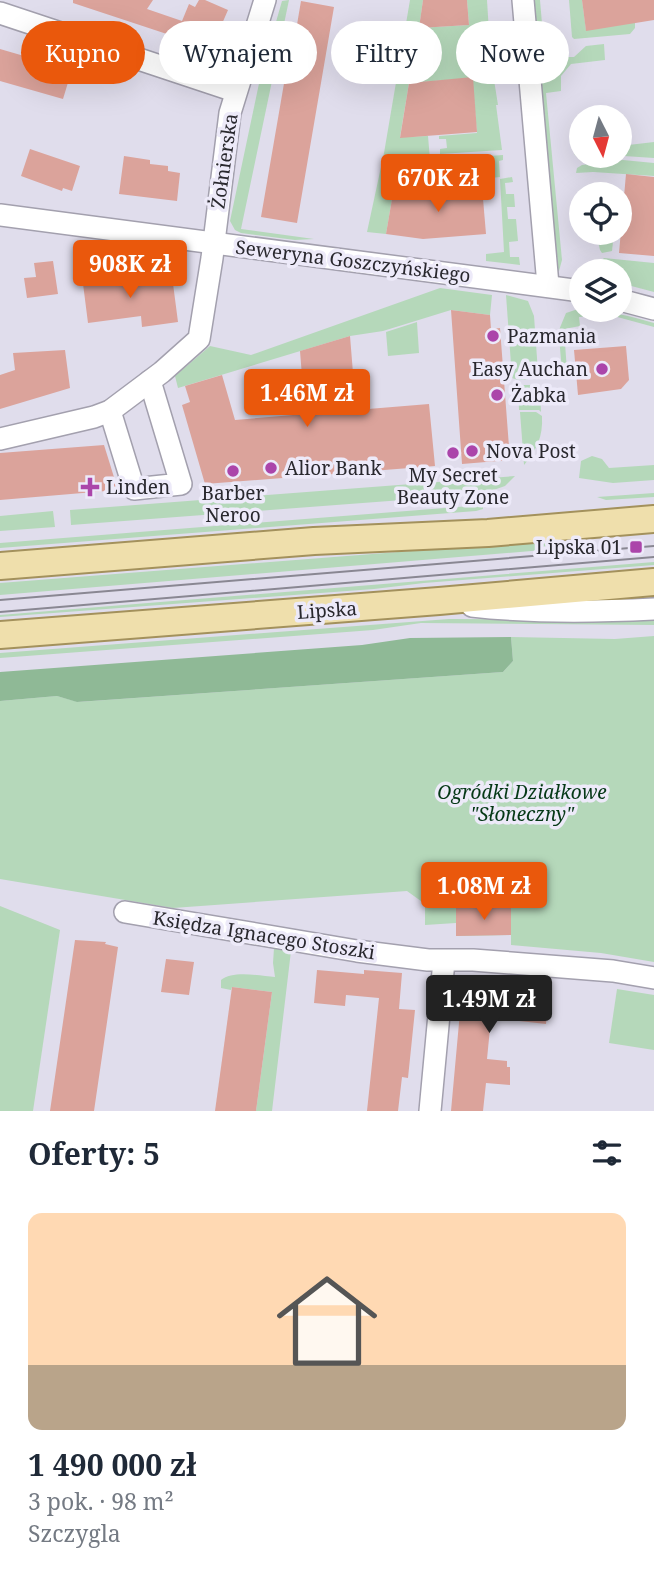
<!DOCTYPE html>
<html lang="pl">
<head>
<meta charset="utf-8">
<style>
	body { margin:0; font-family:"Noto Serif",serif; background:#f2f2f3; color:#1f2937; height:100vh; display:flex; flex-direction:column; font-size:26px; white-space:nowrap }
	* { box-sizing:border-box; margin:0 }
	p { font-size:23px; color:#747a83 }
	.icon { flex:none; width:38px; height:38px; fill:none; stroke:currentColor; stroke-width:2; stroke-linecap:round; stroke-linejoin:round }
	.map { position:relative; height:1111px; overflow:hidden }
	.drawer { display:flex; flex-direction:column; background:#fff; flex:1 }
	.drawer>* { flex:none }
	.top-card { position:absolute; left:21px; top:21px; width:612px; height:63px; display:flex; gap:14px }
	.needle { width:46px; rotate:174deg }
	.controls { position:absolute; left:569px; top:105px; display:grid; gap:14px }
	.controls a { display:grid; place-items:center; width:63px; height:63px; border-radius:50%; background:#fff; box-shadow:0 7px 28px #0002; font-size:35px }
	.price { position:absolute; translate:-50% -60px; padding:0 16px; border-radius:7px; background:#ea580c; color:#fff; font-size:23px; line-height:46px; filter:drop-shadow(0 2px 4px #0008) }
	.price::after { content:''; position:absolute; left:50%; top:42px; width:21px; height:16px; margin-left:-10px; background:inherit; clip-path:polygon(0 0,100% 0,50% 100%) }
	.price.on { background:#222; color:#fff }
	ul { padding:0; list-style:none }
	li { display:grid; align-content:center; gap:14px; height:371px; padding:0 28px }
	li span { display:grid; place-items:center; height:217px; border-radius:14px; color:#555 }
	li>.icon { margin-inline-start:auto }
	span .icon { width:126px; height:126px; fill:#fffc; stroke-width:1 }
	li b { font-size:30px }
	h2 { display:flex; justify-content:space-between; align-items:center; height:84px; padding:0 28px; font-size:30px }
	.tag { padding:0 24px; border-radius:32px; background:#fff; box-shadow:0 7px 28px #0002; font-size:24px; line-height:63px }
	.tag.on { background:#ea580c; color:#fff }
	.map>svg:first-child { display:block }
	.green { fill:#b5d8ba }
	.forest { fill:#8fb996 }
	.building { fill:#dba39b }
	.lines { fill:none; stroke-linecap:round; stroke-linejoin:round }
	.minor-casing { stroke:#a3a0ae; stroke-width:24 }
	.major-casing { stroke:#a3915c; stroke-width:30 }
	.minor { stroke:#fff; stroke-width:21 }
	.major { stroke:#efdfac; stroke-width:26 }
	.tram { stroke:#898792; stroke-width:2 }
	.poi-dot { fill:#ab45aa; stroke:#edeaf9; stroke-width:2.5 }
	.labels { text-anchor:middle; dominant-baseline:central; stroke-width:7; stroke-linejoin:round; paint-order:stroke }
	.street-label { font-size:19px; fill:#29282e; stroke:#edeaf9 }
	.poi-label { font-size:19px; fill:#29282e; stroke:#edeaf9; text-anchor:start }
	.park-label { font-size:19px; font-style:italic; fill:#053816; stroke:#edeaf9 }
</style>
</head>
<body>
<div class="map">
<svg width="654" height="1111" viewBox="0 0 654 1111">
	<rect width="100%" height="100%" fill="#e0ddec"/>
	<g class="green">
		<path d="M289,0l-48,229 73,10 -19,1 -54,-7 -6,-3 -5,-9 31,-147 21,-73z"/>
		<path d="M410,0h13l-4,28 50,-3 -2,-25h20l4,65h3l2,14 -2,1 4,25h-2l6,45 -62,4v-5l7,-1 -1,-9h-7v-3l38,-3 -5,-55 -63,5 -9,54 28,-1 2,24 73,-5v5l-4,1 1,16 -18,2v8l-89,6 -7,41 -19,-2 17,-79z"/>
		<path d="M531,0h9l5,59 15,-1 -1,-21 7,4 2,16h6l12,-11 18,-2 1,16 -34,4 -10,12v15l-15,2 16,167 -3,11 -3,-1z"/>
		<path d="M569,0h13l4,30 49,-8v6l-5,6 -56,5 -2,-2z"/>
		<path d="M654,142v16l-30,-2 -43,4 -7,-6v-3l7,-1v6h39v-10z"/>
		<path d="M623,160l31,3v13l-61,-4 -17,1 1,-5 5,-3z"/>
		<path d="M512,177l1,5 -8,1 1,11h8l1,13h-8l1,12h8l2,22 -9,1 1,15h9l1,8 -34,-4v-7l18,-2 -4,-73z"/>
		<path d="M596,233h18l-2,18 -10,2 -2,-3z"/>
		<path d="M604,258l50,5v29l-34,-9v-12h-20l-1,-8z"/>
		<path d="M440,288l52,7 -2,20 -39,-5 -68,21 -33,5 -172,52 -3,-12 35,-30 41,9z"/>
		<path d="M506,295l22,6 6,15 4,56c-4,8 -17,10 -26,6z"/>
		<path d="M581,308v2c25,0 49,6 73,13v4l-44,-12 -31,2 1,9 -21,4 7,-17z"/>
		<path d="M417,322l2,31 -31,3 -2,-24z"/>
		<path d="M580,336l1,6 -16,1 2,28h-5l-3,-34z"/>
		<path d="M523,385h7l10,6 1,21 -2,-2h-20l-1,-24z"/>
		<path d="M536,412l6,4c1,21 -5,33 -18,49l-4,-53z"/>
		<path d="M592,456l10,3 7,9 45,-3v15l-41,3 -34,-5 2,-17z"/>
		<path d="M515,476l-10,10 -23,8 -411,31 -1,-15z"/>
		<path d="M654,493v4l-48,3 -9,-3z"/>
		<path d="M483,505v4l-7,2 -476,37v-5z"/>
		<path d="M53,511l2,16 -55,4v-15z"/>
		<path d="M654,532l-87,9v7l-567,47v-12z"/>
		<path d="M654,562v3l-230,18 -50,6 -374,28v-2z"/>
		<path d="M449,619l205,1v5l-233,-2 -48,7 -373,28v-5z"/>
		<path d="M654,636v326l-53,-9 -90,-8v-10l-55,1v-13l-31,2v-21l-18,-13 -234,17 -173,-29v-178l57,-5 21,6 425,-30 10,-11 -2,-24 104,2z"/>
		<path d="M0,906l60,24 -27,181h-33z"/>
		<path d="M274,948l17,3 -19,160h-16l16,-119 -40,-5 -1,3 -10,-2v-8c12,-10 39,-4 54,-3l-2,-14z"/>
		<path d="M617,989l37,6v55l-45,-7z"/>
	</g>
	<path class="forest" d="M511,637l2,24 -10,11 -426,30 -20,-6 -57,5v-29l362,-27 48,-7z"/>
	<g class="building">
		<path d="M73,0h80l-6,9 35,12 7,-17 6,3 4,-7h6l23,10 -20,46 -29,-11 3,-6 -109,-36z"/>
		<path d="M423,0h44l2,25 -50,3z"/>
		<path d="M582,0h72v20l-68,11z"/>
		<path d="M301,1l33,6 -37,216 -36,-6 26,-151h3z"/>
		<path d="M0,49l62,18 -2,6 10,3 -7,23 -63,-18z"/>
		<path d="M473,77l4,55 -77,6 9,-55z"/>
		<path d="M30,149l50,17 -8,25 -9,-3 -1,3 -41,-15z"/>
		<path d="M124,156l26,4v4l18,2v5l12,2 -3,28 -58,-7z"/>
		<path d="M626,174l28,3v79l-35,-3z"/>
		<path d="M482,187l4,47 -63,5 -37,-5 7,-41z"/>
		<path d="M53,261l5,33 -31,4 -3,-20 12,-1 -2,-14z"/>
		<path d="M111,272l1,12 60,-8 6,46 -36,5 -1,-11 -53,7 -6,-47z"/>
		<path d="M451,310l39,5 1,14 9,-1 10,132 -48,4z"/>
		<path d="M350,336l6,74 73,-6 6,62 -230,18 -23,-79 8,-3 -5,-16 37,-11 13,45 70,-6 -5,-63z"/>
		<path d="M626,346l3,34 -8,9 -43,6 -4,-45z"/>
		<path d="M65,350l5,38 -70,21v-34l15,-5 -2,-17z"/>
		<path d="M104,445l14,45 -118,10v-47z"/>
		<path d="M511,907v28l-55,1v-28z"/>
		<path d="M75,940l31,2 -1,2 13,3 -24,164h-44z"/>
		<path d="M166,959l28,3 -5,33 -28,-3z"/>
		<path d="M317,970l47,4v-4l38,3 -3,36 16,1 -7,68 -6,-1 -4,34h-31l12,-113 -33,-3 -1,11 -31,-3z"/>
		<path d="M463,979l87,8 -4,37 -55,-6 -4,41 20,2v6h3v18l-24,-2 -3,28h-32z"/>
		<path d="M232,987l40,5 -16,119h-41z"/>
	</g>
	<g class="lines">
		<g class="minor-casing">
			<g id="minor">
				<path d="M523,0l25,285"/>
				<path d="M0,13l235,78"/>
				<path d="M0,215l581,76"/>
				<path d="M620,300l34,9"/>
				<path d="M110,411l24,78 47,-5 -31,-103"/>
				<path d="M0,439l94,-22 16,-6 52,-39 37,-33 13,-81 18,-145 35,-113"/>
				<path d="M472,606c60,7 122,6 182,3"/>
				<path d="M125,912l232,39 71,9h45l140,11 41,7"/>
				<path d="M430,1111l14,-150"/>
			</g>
		</g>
		<g class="major-casing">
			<g id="major">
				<path d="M0,566l314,-25 174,-8 166,-14"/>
				<path d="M0,635l439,-34 215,-19"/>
			</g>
		</g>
		<use href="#minor" class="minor"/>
		<use href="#major" class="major"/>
		<g class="tram">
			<path d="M0,600l654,-54"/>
			<path d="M0,612l654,-55"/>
		</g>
	</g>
	<g class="poi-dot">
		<circle cx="493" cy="336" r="7"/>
		<circle cx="602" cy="369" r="7"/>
		<circle cx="497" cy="395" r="7"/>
		<circle cx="472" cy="451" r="7"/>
		<circle cx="453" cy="453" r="7"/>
		<circle cx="271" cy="468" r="7"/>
		<circle cx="233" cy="471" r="7"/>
		<path d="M86.5 476.5h7v7h7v7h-7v7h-7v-7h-7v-7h7z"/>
		<rect x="629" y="540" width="14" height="14" rx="3.5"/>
	</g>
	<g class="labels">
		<g class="street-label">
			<text transform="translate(224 161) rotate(-82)">Żołnierska</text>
			<text transform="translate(353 261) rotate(7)">Seweryna Goszczyńskiego</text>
			<text transform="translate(327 610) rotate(-4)">Lipska</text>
			<text transform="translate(264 935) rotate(9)">Księdza Ignacego Stoszki</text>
		</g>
		<g class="poi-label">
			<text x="507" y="336">Pazmania</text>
			<text x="588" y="369" text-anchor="end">Easy Auchan</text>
			<text x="511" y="395">Żabka</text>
			<text x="486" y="451">Nova Post</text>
			<text x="285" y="468">Alior Bank</text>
			<text x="453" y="475" text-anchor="middle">My Secret<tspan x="453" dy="22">Beauty Zone</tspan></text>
			<text x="106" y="487">Linden</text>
			<text x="233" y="493" text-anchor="middle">Barber<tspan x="233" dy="22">Neroo</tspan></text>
			<text x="622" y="547" text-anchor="end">Lipska 01</text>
		</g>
		<g class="park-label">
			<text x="522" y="792">Ogródki Działkowe<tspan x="522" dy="22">"Słoneczny"</tspan></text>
		</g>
	</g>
</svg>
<div class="controls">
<a><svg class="needle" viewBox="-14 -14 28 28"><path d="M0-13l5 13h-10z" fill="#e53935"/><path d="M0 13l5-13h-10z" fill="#747a83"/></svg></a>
<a><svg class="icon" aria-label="locate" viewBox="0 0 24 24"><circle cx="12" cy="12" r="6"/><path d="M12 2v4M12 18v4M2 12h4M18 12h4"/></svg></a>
<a><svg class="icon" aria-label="layers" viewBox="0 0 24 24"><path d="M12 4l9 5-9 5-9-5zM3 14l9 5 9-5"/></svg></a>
</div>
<b class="price" style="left:438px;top:214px">670K zł</b>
<b class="price" style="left:130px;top:300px">908K zł</b>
<b class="price" style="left:307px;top:429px">1.46M zł</b>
<b class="price" style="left:484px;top:922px">1.08M zł</b>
<b class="price on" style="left:489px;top:1035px">1.49M zł</b>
<div class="top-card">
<a class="tag on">Kupno</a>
<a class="tag">Wynajem</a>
<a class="tag">Filtry</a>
<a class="tag">Nowe</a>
</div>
</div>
<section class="drawer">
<h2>Oferty: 5<svg class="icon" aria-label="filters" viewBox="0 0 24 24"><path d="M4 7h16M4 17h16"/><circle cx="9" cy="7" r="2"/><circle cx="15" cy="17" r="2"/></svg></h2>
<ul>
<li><span style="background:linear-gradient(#ffd9b3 70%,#b9a48a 0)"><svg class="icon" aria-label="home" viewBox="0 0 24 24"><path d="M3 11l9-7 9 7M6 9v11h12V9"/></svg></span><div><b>1 490 000 zł</b><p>3 pok. · 98 m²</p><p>Szczygla</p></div></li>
</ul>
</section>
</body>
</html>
